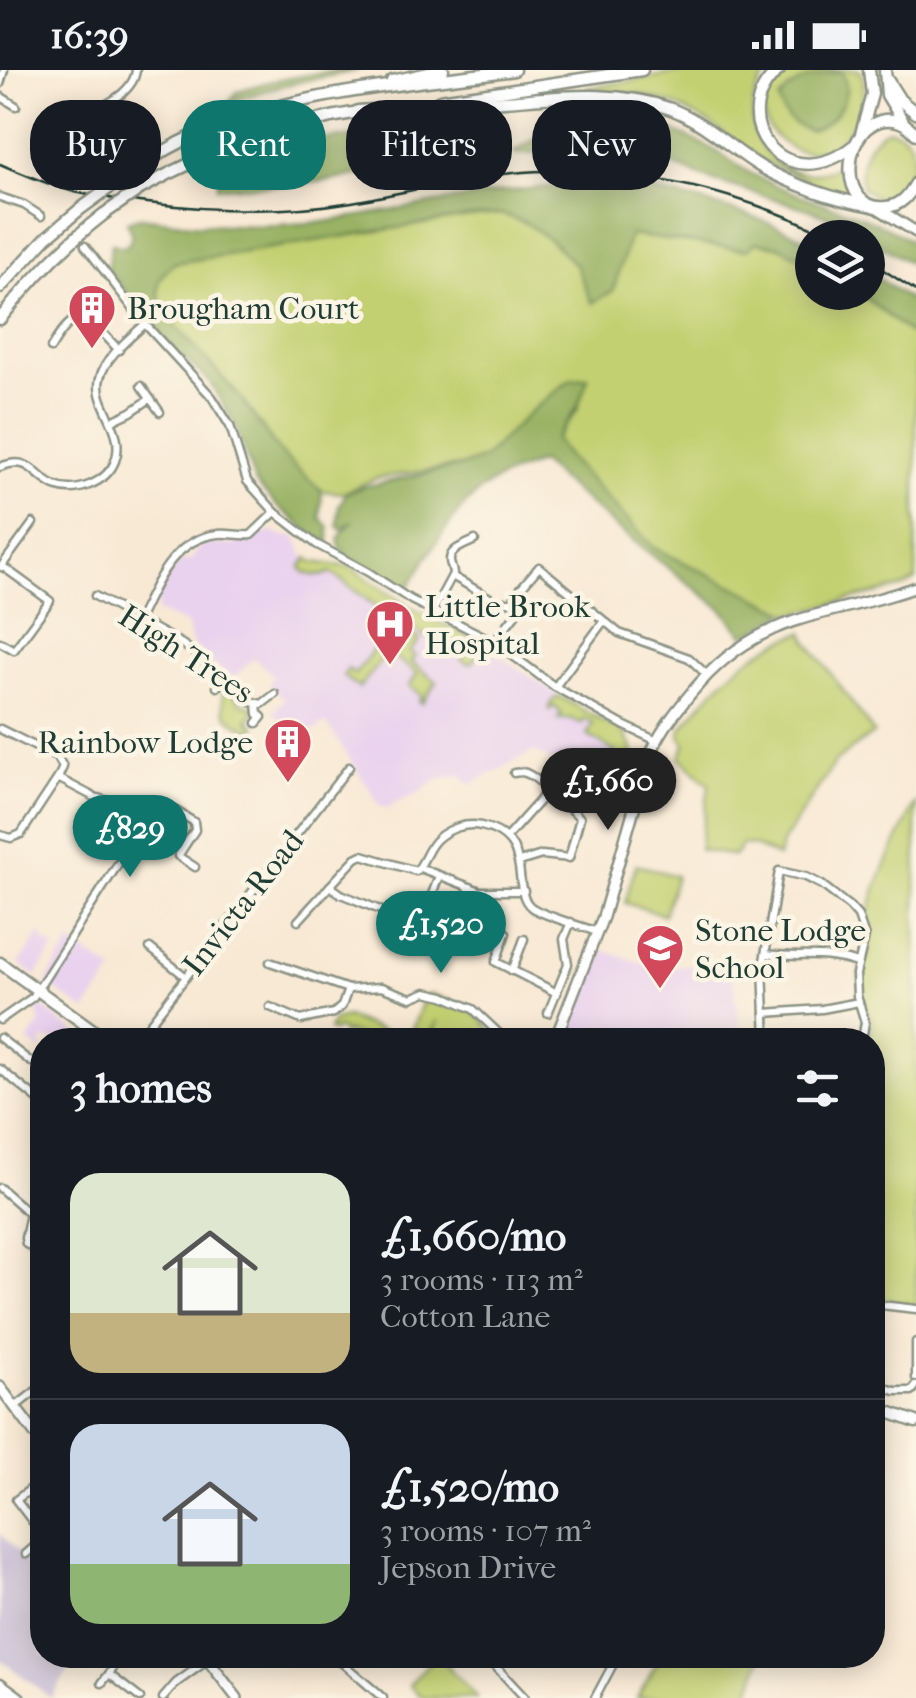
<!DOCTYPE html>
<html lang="en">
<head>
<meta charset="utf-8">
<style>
	body { margin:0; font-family:"IM FELL French Canon",serif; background:#242831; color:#f1f3f6; height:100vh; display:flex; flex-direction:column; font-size:38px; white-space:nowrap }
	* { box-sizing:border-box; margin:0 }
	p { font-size:32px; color:#9ea1a6 }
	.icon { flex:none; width:55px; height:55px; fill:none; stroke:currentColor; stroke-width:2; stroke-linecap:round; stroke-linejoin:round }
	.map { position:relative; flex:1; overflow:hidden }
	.drawer { position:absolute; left:30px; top:958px; width:855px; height:640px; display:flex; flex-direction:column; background:#171b24; border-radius:40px; box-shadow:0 5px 25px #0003 }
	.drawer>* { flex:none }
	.top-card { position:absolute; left:30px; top:30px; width:858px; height:90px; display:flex; gap:20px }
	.buttons { position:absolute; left:795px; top:150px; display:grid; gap:20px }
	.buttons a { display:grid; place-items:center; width:90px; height:90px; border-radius:50%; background:#171b24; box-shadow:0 5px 25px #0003; font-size:50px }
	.price { position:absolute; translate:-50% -85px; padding:0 22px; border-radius:35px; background:#0f766e; color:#fff; font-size:32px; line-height:65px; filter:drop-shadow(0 2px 5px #0008) }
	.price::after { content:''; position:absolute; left:50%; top:60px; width:30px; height:22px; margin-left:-15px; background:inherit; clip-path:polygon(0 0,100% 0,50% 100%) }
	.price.active { background:#222; color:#fff }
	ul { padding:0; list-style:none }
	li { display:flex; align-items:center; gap:30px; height:250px; padding:0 40px }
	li+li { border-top:2px solid #363941 }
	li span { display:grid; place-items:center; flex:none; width:280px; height:200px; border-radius:30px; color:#555 }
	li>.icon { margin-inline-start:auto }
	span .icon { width:120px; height:120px; fill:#fffc; stroke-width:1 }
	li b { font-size:42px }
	h2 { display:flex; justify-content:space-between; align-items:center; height:120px; padding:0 40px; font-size:42px }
	.pill { padding:0 35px; border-radius:40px; background:#171b24; box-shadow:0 5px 25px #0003; font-size:35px; line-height:90px }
	.pill.active { background:#0f766e; color:#fff }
	.status { display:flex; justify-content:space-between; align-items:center; height:70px; padding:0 50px; background:#171b24; direction:ltr }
	.status svg { height:28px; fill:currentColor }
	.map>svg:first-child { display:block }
	.built { fill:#e9d2ee }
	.industrial { fill:#c9bfd7 }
	.green { fill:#c2d071; stroke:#708652; stroke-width:2.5 }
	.forest { fill:#99b263; stroke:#5c784c; stroke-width:2.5 }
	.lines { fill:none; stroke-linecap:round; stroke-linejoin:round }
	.minor-casing { stroke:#8c9384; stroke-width:11 }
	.secondary-casing { stroke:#8c9384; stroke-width:14 }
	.primary-casing { stroke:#8c9384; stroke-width:15 }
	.trunk-casing { stroke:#8c9384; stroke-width:15 }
	.minor { stroke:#fff; stroke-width:6 }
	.secondary { stroke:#fff; stroke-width:9 }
	.primary { stroke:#fff; stroke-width:10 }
	.trunk { stroke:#fff; stroke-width:10 }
	.rail { stroke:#1f3d34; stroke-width:2.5 }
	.trunk-bridge-casing { stroke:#8c9384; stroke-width:15; stroke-linecap:butt }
	.trunk-bridge { stroke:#fff; stroke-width:10 }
	.labels { text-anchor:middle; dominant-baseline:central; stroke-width:9; stroke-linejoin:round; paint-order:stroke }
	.poi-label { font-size:32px; fill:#1f3d34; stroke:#fcf5e5; text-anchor:start }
	.street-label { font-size:32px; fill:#1f3d34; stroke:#fcf5e5 }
</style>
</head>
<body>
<div class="status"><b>16:39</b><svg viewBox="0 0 49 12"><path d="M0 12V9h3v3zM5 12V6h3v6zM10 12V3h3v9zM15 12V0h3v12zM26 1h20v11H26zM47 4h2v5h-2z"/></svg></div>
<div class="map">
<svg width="916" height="1628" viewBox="0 0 916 1628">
	<rect width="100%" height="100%" fill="#fcf5e5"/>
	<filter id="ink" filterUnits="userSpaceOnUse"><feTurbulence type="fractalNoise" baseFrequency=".01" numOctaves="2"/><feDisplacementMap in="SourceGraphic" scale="20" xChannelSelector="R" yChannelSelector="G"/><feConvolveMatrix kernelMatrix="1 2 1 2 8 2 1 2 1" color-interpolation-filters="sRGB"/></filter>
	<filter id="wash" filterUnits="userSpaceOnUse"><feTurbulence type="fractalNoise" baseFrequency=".0048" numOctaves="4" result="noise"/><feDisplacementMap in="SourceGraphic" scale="40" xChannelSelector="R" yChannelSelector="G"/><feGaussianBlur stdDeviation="2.25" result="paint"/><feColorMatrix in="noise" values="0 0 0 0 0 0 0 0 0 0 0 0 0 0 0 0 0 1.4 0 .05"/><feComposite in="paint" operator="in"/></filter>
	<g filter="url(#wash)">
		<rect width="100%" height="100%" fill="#f8e9d4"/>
		<g class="built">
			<path d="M273,462l8,4h14l8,18 10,8 37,5 58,39 71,36 68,46 78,46 8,16 -9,42 -29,-5 -61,-36 -64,34 -8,-10 -23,4 -15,11 -38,18 -6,-2 -54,-84 -25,17 -28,-27 12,-13 -16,-15 5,-8 -20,-18 -19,18 -6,1 -36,-32 -7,-21 -29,-12 1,-19 6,-13 17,-19 10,-1 11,-16 33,1 5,-5h14l6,-6z"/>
			<path d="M41,863l3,2 -2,5 13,8 -19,28 -17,-12z"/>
			<path d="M71,873l43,28 -28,40 -39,-27 3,-9z"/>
			<path d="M603,880l35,12 30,5 64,-6 3,39 3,3 1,37h-174z"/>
			<path d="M37,933l20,16 29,21h-44v12l-14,-11 12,-17z"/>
		</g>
		<path class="industrial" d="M0,1464l25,25 2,-1 15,11v86h37l-28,43 -51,-39z"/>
		<g class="green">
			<path d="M694,0h78c-53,51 11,135 75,91l-2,20 6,18 -89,-38 -54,-39 -34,-17 -37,-11 -49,-3v-3z"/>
			<path d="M785,0h75c7,12 4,30 -2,44 -39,86 -139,4 -73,-44z"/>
			<path d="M888,59c23,4 28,19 23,41 -6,18 -11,29 -32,29l-16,-10c-7,-21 3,-52 25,-60z"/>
			<path d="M501,143l25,10 24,17 25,24 38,26 16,-55 119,15 7,-8 23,4 34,17v29l48,1 56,46v241l-13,7 -113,27 -136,-65 -88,-94 -11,-15 22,-29 10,-33 -17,2 -41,33 -44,45 -20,7 -89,13 -33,15 -21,-2 -41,-37 -42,-58 -74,-82c-10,-24 -11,-34 9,-51l293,-46z"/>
			<path d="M308,488l6,4 36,5 58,39 71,36 3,5 -10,16h-6l-5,-4 3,-5 -29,-23 -7,7 -14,-9 -19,-2 2,-5 -67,-50c-7,6 -19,4 -27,-1l-2,-4z"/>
			<path d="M387,560c10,3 26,4 33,9l-10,13 5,4 -4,6 26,20 -15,21 -3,-2 3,-5 -13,-10 8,-12 -29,-22 -29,36 -16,-12 5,-7 7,5 19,-25 5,-1 10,-13 -4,-4z"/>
			<path d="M804,562l4,10 66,91 -38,28 -53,80 -5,16 -23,-11 -14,-2 -3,8 -4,4 -35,-6 10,-65 -29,-28 6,-14 -6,-7 1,-7c38,-47 63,-77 123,-97z"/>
			<path d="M223,618h5l15,16 10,2 1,7 -6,7 8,7 -4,4c-25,-12 -31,-14 -29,-43z"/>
			<path d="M559,626l66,38 8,16 -9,42 -29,-5 -38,-23 4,-6 44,26 9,-33 -27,-16 6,-11 -8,-5 -4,5 -9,-5h-14l4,-5 -8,-8 -5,4c-1,-7 4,-11 10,-14z"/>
			<path d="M916,732v504l-43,-9 -1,-257h-7l6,-6v-17l-4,-4 -7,-22 2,-3 -3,-13 4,-19 5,-1 2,-12c-14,-32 31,-108 46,-141z"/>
			<path d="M636,794l40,12 -12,39 -39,-12z"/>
			<path d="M432,924l40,16 20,21 -1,2 8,7h-60l2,-6 -7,-3 3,-11 -8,20h-21l15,-39 -2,-5z"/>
			<path d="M346,947l48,19 -2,4h-32l-1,-4 -12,-4 -2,2 -3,-1v-3l-5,-2 -3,4 -5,-2 4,-10z"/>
			<path d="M436,1585h1l40,43h-54l-14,-13z"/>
			<path d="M662,1585h100l-14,43h-111z"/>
		</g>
		<g class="forest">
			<path d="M335,0h23l-77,16 -52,16 9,-11 30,-9z"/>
			<path d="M841,1c16,23 -8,53 -31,60 -16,-6 -28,-13 -31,-31 15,-22 38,-24 62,-29z"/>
			<path d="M584,39c44,8 85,17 125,38 15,8 29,20 45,28 52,28 112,36 162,69v23l-67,-42 -38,-15 -100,-30 -39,-15 -44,-11 2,7 -42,-2 -1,-6 -72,1 -1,-2z"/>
			<path d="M454,56l-20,23 -56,21 -45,10 -39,5 -77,2 1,-6 9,-15 48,-16 36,-9z"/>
			<path d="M566,115c20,1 42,-1 62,2 61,9 129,27 184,55v21l-34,-17 -22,-4 -8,8 -118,-15 -17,56 -21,12 -17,-39 -25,-24 -24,-17 -25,-9 -34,3 -293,46c-20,17 -19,27 -9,51l74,82 42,58 41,37 -2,27 9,9v15l-11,-3 -42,-34 -21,-23 -19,-55 -27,-46 -32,-28 -70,-84 5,-26 9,4 7,-2 4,-9 -5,-14 14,-5 51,7 69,2 63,-4 177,-30z"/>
			<path d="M868,201l48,34v34l-56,-46 8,-1z"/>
			<path d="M588,308l-10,28 -23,33 11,16 88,93 133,64 -42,24 -23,-27 -105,-81 -77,-66c-21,9 -47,16 -64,32 -26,22 -51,68 -70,97l-62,-38c-12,-14 -1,-21 9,-32l-12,8 -3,-3 1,-20 7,-13 17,-6 102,-22 19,-7 45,-45 41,-33z"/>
		</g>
	</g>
	<g filter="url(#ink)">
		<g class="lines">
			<g class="minor-casing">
				<g id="minor">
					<path d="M0,14l4,-14"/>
					<path d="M0,26l16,10"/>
					<path d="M52,50l6,6c25,-12 75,-26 78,-56"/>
					<path d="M0,127l24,8 17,11"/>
					<path d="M85,176l60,78 67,73 18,29 17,55 28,31 41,32 52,28 43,28 82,41 62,46 68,38 32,15"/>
					<path d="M51,278c28,-48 38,-29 68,2"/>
					<path d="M141,316l19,26"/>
					<path d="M112,351l19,-9 19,-13"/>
					<path d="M0,397c31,-12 32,8 55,19 21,9 52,-4 60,-25 12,-32 -22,-56 -15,-83 5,-21 30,-40 45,-54"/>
					<path d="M1,497l32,-44"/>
					<path d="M452,506l45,26h17"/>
					<path d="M95,526l87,48 13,9 52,48 15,3 13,-10"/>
					<path d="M433,541l20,-37c0,-5 -3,-9 -3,-13 -1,-12 16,-16 25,-21"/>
					<path d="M138,550c18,-36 34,-81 80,-86 11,-1 22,2 33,1l24,-23"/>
					<path d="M0,572l14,8 36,-49 -48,-35"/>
					<path d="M494,572l21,-27v-20l24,-28 80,66 70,25 18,17"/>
					<path d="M217,617l7,-9"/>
					<path d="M555,617l48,-65"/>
					<path d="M257,653l5,-6 -4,-3 -1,-10"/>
					<path d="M0,659l58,29 5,9 -5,11 -37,56 -10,4 -11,-3"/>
					<path d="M514,703c7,-1 9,-2 16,2 9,5 43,35 50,43l-11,40 -27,-3 -23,7"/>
					<path d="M58,708l36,19 29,8"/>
					<path d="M506,768l35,-39 4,-10"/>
					<path d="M420,798l60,23h44"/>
					<path d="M423,839l6,-7 10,-26"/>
					<path d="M380,840l-39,-16 -11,-8 26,-28 6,-3 54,16c9,-9 11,-23 21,-32 12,-11 29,-16 44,-13 56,13 28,63 50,81 12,9 51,19 66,25"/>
					<path d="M298,851l32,-35"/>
					<path d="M462,854l-2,-9 10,-28"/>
					<path d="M506,863l-10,29 61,31"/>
					<path d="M150,878l36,29"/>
					<path d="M766,884c34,5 57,-3 91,9"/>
					<path d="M270,892l78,27 33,-2 30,11 15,-6 18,4 29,13 33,31"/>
					<path d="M512,901l12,-32"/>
					<path d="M270,937l31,13 33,-7 8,-7 6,-17"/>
					<path d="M548,943l20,-49 -4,-25 7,-17"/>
					<path d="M765,943l57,-4 37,-7"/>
					<path d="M0,950l33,-23 124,-194h6l31,19 1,8 -17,26 17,11"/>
					<path d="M0,968l31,24"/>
					<path d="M137,970l212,-273"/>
					<path d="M508,970l9,-4 15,4"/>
					<path d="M766,970l-3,-73 16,-96 27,6 16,8 28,22 8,9 7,21 -9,37 1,22 8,26 -3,18"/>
					<path d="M0,999l42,34"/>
					<path d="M0,1118l30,26 12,5"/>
					<path d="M30,1144l-5,24 1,6 8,4 5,-2 3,-8"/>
					<path d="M872,1234l44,5"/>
					<path d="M916,1272v36"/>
					<path d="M872,1313l23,8h17l4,-5"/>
					<path d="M15,1337l27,-21"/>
					<path d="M42,1432l-10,-14 -16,12 26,34"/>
					<path d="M26,1484l16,-14"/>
					<path d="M333,1585l50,43"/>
					<path d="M485,1585l40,43"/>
					<path d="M109,1604l31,24"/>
					<path d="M102,1613l19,-25"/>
					<path d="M163,1628l13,-15 32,-23"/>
					<path d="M595,1628l23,-43"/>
				</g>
			</g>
			<g class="secondary-casing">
				<g id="secondary">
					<path d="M876,137l40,25"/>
					<path d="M555,970l48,-123 44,-154c11,-29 25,-47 45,-71 69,-83 133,-72 224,-105"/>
					<path d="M0,1317l42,56"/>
					<path d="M204,1585l33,43"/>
				</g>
			</g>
			<g class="primary-casing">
				<g id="primary">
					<path d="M885,0l2,25 17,28"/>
					<path d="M888,11l12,19 16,13"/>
					<path d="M861,64l11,-40 -3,-24"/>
					<path d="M916,64c-10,-11 -21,-17 -36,-13 -39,11 -42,91 6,86 15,-1 23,-12 30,-24"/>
					<path d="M0,893l107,77"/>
					<path d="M872,1336l44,16"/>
					<path d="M0,1614l19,14"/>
					<path d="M0,1623l6,5"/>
				</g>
			</g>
			<g class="trunk-casing">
				<g id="trunk">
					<path d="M779,0c-57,47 6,130 74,76"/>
					<path d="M392,11l51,-11"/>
					<path d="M440,30l202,-30"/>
					<path d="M358,41c49,-3 97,-6 146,-10 56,-4 113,-12 167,8 34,13 59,39 90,58 30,17 74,33 108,38"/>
					<path d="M116,113c17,-11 34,-24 52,-34 102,-57 232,-63 346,-79"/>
					<path d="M140,119c72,-40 142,-65 224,-78"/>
					<path d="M0,218l46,-50 33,-28"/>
					<path d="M0,249c31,-39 64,-74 104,-105"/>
				</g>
			</g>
			<use href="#minor" class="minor"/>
			<use href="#secondary" class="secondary"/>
			<use href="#primary" class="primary"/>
			<use href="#trunk" class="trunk"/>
			<g class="rail">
				<path d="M0,94c23,10 47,20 71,27 22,6 46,8 68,11 71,9 142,12 213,0 65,-11 128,-30 195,-31 99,-2 199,23 287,67"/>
				<path d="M868,190l48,31"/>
			</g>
			<g class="trunk-bridge-casing">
				<g id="trunk-bridge">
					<path d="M79,140l37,-27"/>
					<path d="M104,144l36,-25"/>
				</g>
			</g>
			<use href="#trunk-bridge" class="trunk-bridge"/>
		</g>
	</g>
	<defs>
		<g id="building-pin" transform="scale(2.5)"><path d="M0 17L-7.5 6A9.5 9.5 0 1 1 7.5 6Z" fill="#d1495b" stroke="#fcf5e5"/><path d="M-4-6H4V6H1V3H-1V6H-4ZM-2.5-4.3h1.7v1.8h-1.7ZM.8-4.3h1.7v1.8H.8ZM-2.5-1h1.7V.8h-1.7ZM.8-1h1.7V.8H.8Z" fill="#fff"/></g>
		<g id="hospital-pin" transform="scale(2.5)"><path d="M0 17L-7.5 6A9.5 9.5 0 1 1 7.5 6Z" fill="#d1495b" stroke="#fcf5e5"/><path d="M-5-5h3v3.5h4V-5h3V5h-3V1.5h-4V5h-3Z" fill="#fff"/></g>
		<g id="school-pin" transform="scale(2.5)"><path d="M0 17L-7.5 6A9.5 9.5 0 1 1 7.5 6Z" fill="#d1495b" stroke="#fcf5e5"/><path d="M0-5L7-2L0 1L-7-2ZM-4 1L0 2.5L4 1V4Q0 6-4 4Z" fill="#fff"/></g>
	</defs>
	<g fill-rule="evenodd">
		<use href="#building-pin" x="92" y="238"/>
		<use href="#hospital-pin" x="390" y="554"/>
		<use href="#building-pin" x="288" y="672"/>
		<use href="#school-pin" x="660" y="878"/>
	</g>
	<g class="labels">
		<g class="poi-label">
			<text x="127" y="238">Brougham Court</text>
			<text x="425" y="536">Little Brook<tspan x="425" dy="37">Hospital</tspan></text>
			<text x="253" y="672" text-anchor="end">Rainbow Lodge</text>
			<text x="695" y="860">Stone Lodge<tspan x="695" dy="37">School</tspan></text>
		</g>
		<g class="street-label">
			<text transform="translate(186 584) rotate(33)">High Trees</text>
			<text transform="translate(243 833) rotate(-52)">Invicta Road</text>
		</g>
	</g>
</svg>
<div class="buttons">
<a><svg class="icon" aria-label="layers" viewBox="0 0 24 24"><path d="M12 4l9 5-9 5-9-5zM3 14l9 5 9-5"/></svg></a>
</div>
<b class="price active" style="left:608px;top:763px">£1,660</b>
<b class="price" style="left:130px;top:810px">£829</b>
<b class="price" style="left:441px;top:906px">£1,520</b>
<div class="top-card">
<a class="pill">Buy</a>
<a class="pill active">Rent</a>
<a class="pill">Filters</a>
<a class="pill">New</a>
</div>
<section class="drawer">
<h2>3 homes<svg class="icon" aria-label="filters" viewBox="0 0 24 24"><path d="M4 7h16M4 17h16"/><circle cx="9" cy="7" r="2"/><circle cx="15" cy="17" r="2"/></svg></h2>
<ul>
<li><span style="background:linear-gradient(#dfe7d0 70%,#c2b280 0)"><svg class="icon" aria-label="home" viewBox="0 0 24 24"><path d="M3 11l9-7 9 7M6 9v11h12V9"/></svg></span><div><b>£1,660/mo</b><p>3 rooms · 113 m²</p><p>Cotton Lane</p></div></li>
<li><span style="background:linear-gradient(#c9d6e8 70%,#8fb573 0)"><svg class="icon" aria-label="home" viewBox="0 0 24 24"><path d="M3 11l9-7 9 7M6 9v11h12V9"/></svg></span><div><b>£1,520/mo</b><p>3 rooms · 107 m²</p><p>Jepson Drive</p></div></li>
</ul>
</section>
</div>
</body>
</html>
